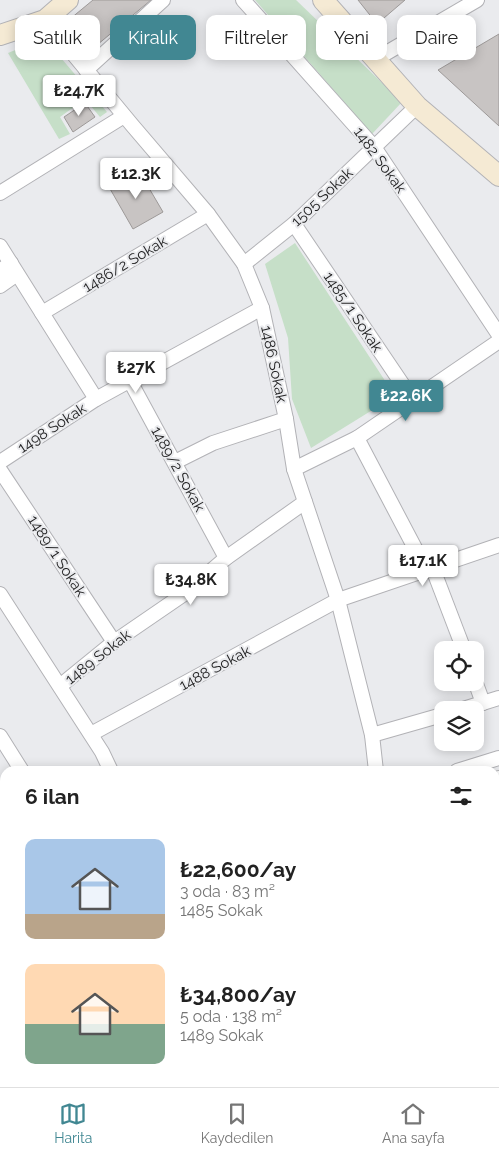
<!DOCTYPE html>
<html lang="tr">
<head>
<meta charset="utf-8">
<style>
	body { margin:0; font-family:Raleway,sans-serif; background:#f2f2f2; color:#222; height:100vh; display:flex; flex-direction:column; font-size:19px; white-space:nowrap }
	* { box-sizing:border-box; margin:0 }
	p { font-size:16px; color:#767676 }
	.icon { flex:none; width:28px; height:28px; fill:none; stroke:currentColor; stroke-width:2; stroke-linecap:round; stroke-linejoin:round }
	.map { position:relative; flex:1; overflow:hidden }
	.panel { position:absolute; left:0px; top:766px; width:500px; height:321px; display:flex; flex-direction:column; background:#fff; border-radius:15px 15px 0 0; box-shadow:0 2px 12px #0003 }
	.panel>* { flex:none }
	.hud { position:absolute; left:15px; top:15px; width:470px; height:45px; display:flex; gap:10px }
	.fabs { position:absolute; left:434px; top:641px; display:grid; gap:10px }
	.fabs a { display:grid; place-items:center; width:50px; height:50px; border-radius:10px; background:#fff; box-shadow:0 2px 12px #0003; font-size:25px }
	.price { position:absolute; translate:-50% -42px; padding:0 11px; border-radius:5px; background:#fff; color:#222; font-size:16px; line-height:32px; filter:drop-shadow(0 1px 2px #0008) }
	.price::after { content:''; position:absolute; left:50%; top:30px; width:15px; height:11px; margin-left:-8px; background:inherit; clip-path:polygon(0 0,100% 0,50% 100%) }
	.price.current { background:#418792; color:#fff }
	ul { padding:0; list-style:none }
	li { display:flex; align-items:center; gap:15px; height:125px; padding:0 25px }
	li span { display:grid; place-items:center; flex:none; width:140px; height:100px; border-radius:10px; color:#555 }
	li>.icon { margin-inline-start:auto }
	span .icon { width:60px; height:60px; fill:#fffc; stroke-width:1 }
	li b { font-size:21px }
	h2 { display:flex; justify-content:space-between; align-items:center; height:60px; padding:0 25px; font-size:21px }
	.tag { padding:0 18px; border-radius:10px; background:#fff; box-shadow:0 2px 12px #0003; font-size:18px; line-height:45px }
	.tag.current { background:#418792; color:#fff }
	.tab-bar { display:flex; justify-content:space-around; align-items:center; height:70px; border-top:1px solid #e0e0e0; background:#fff; font-size:14px; color:#767676 }
	.tab-bar a { display:grid; justify-items:center; gap:2px }
	.tab-bar .current { color:#418792 }
	.map>svg:first-child { display:block }
	.green { fill:#c6dfc8 }
	.building { fill:#c8c4c3; stroke:#9d9998 }
	.lines { fill:none; stroke-linecap:round; stroke-linejoin:round }
	.street-casing { stroke:#b2b2b6; stroke-width:16 }
	.secondary-casing { stroke:#b2b2b6; stroke-width:22 }
	.street { stroke:#fff; stroke-width:14 }
	.secondary { stroke:#f5ead4; stroke-width:20 }
	.labels { text-anchor:middle; dominant-baseline:central; stroke-width:4; stroke-linejoin:round; paint-order:stroke }
	.street-label { font-size:15px; fill:#242425; stroke:#eaebee }
</style>
</head>
<body>
<div class="map">
<svg width="499" height="1087" viewBox="0 0 499 1087">
	<rect width="100%" height="100%" fill="#eaebee"/>
	<g class="green">
		<path d="M255,0h41l106,102 -30,32z"/>
		<path d="M44,38l63,74 -7,5 -15,-18 -25,18 10,17 -11,5 -51,-86z"/>
		<path d="M295,243l100,153 -84,52 -19,-49 -4,-61 -23,-74z"/>
	</g>
	<g class="building">
		<path d="M93,0h58l-54,45 -15,4 -12,-30z"/>
		<path d="M358,0h47l-28,24z"/>
		<path d="M499,34v92l-61,-56z"/>
		<path d="M85,103l10,14 -22,15 -9,-15z"/>
		<path d="M139,171l24,41 -30,17 -24,-42z"/>
		<path d="M495,843l4,5v74l-3,3z"/>
	</g>
	<g class="lines">
		<g class="street-casing">
			<g id="street">
				<path d="M243,0l131,147 125,188"/>
				<path d="M45,20l87,105 76,89 36,50 18,44 24,111 8,50 44,131 34,135 4,36"/>
				<path d="M376,59l101,-59"/>
				<path d="M86,70l77,-70"/>
				<path d="M0,193l124,-77"/>
				<path d="M294,224l119,176"/>
				<path d="M0,246l96,153"/>
				<path d="M244,264l50,-40 123,-118"/>
				<path d="M0,271l11,-8"/>
				<path d="M0,286l17,-12"/>
				<path d="M42,313l166,-99"/>
				<path d="M130,381l96,177"/>
				<path d="M357,438l70,133"/>
				<path d="M0,462l96,-63 166,-91"/>
				<path d="M175,462l38,-19 73,-24"/>
				<path d="M294,469l63,-31 142,-97"/>
				<path d="M0,470l114,172"/>
				<path d="M433,569l31,81"/>
				<path d="M0,594l102,158 9,19"/>
				<path d="M475,681l8,22"/>
				<path d="M60,686l54,-44 70,-48 42,-36 79,-56"/>
				<path d="M460,710l39,-12"/>
				<path d="M91,734l247,-134 161,-55"/>
				<path d="M372,735l70,-20"/>
				<path d="M0,736l22,35"/>
				<path d="M457,771l42,-13"/>
				<path d="M495,781l4,-3"/>
				<path d="M0,809l5,-2"/>
				<path d="M0,964l5,7"/>
				<path d="M176,1082l1,5"/>
				<path d="M387,1082l2,5"/>
				<path d="M247,1087l10,-5"/>
			</g>
		</g>
		<g class="secondary-casing">
			<g id="secondary">
				<path d="M323,0l94,106 82,70"/>
				<path d="M0,35l45,-15 23,-20"/>
				<path d="M495,937l4,-1"/>
				<path d="M0,978h5"/>
			</g>
		</g>
		<use href="#street" class="street"/>
		<use href="#secondary" class="secondary"/>
	</g>
	<g class="labels">
		<g class="street-label">
			<text transform="translate(380 160) rotate(54)">1482 Sokak</text>
			<text transform="translate(322 197) rotate(-43)">1505 Sokak</text>
			<text transform="translate(125 264) rotate(-31)">1486/2 Sokak</text>
			<text transform="translate(353 312) rotate(56)">1485/1 Sokak</text>
			<text transform="translate(274 364) rotate(78)">1486 Sokak</text>
			<text transform="translate(52 428) rotate(-33)">1498 Sokak</text>
			<text transform="translate(178 469) rotate(61)">1489/2 Sokak</text>
			<text transform="translate(57 556) rotate(57)">1489/1 Sokak</text>
			<text transform="translate(98 657) rotate(-38)">1489 Sokak</text>
			<text transform="translate(215 668) rotate(-28)">1488 Sokak</text>
		</g>
	</g>
</svg>
<div class="fabs">
<a><svg class="icon" aria-label="locate" viewBox="0 0 24 24"><circle cx="12" cy="12" r="6"/><path d="M12 2v4M12 18v4M2 12h4M18 12h4"/></svg></a>
<a><svg class="icon" aria-label="layers" viewBox="0 0 24 24"><path d="M12 4l9 5-9 5-9-5zM3 14l9 5 9-5"/></svg></a>
</div>
<b class="price" style="left:79px;top:117px">₺24.7K</b>
<b class="price" style="left:136px;top:200px">₺12.3K</b>
<b class="price" style="left:136px;top:394px">₺27K</b>
<b class="price current" style="left:406px;top:422px">₺22.6K</b>
<b class="price" style="left:423px;top:587px">₺17.1K</b>
<b class="price" style="left:191px;top:606px">₺34.8K</b>
<div class="hud">
<a class="tag">Satılık</a>
<a class="tag current">Kiralık</a>
<a class="tag">Filtreler</a>
<a class="tag">Yeni</a>
<a class="tag">Daire</a>
</div>
<section class="panel">
<h2>6 ilan<svg class="icon" aria-label="filters" viewBox="0 0 24 24"><path d="M4 7h16M4 17h16"/><circle cx="9" cy="7" r="2"/><circle cx="15" cy="17" r="2"/></svg></h2>
<ul>
<li><span style="background:linear-gradient(#a9c7e8 75%,#b9a48a 0)"><svg class="icon" aria-label="home" viewBox="0 0 24 24"><path d="M3 11l9-7 9 7M6 9v11h12V9"/></svg></span><div><b>₺22,600/ay</b><p>3 oda · 83 m²</p><p>1485 Sokak</p></div></li>
<li><span style="background:linear-gradient(#ffd9b3 60%,#7fa58c 0)"><svg class="icon" aria-label="home" viewBox="0 0 24 24"><path d="M3 11l9-7 9 7M6 9v11h12V9"/></svg></span><div><b>₺34,800/ay</b><p>5 oda · 138 m²</p><p>1489 Sokak</p></div></li>
</ul>
</section>
</div>
<nav class="tab-bar">
<a class="current"><svg class="icon" aria-label="map" viewBox="0 0 24 24"><path d="M3 6l6-2 6 2 6-2v14l-6 2-6-2-6 2zM9 4v14M15 6v14"/></svg>Harita</a>
<a><svg class="icon" aria-label="saved" viewBox="0 0 24 24"><path d="M7 4h10v16l-5-4-5 4z"/></svg>Kaydedilen</a>
<a><svg class="icon" aria-label="home" viewBox="0 0 24 24"><path d="M3 11l9-7 9 7M6 9v11h12V9"/></svg>Ana sayfa</a>
</nav>
</body>
</html>
